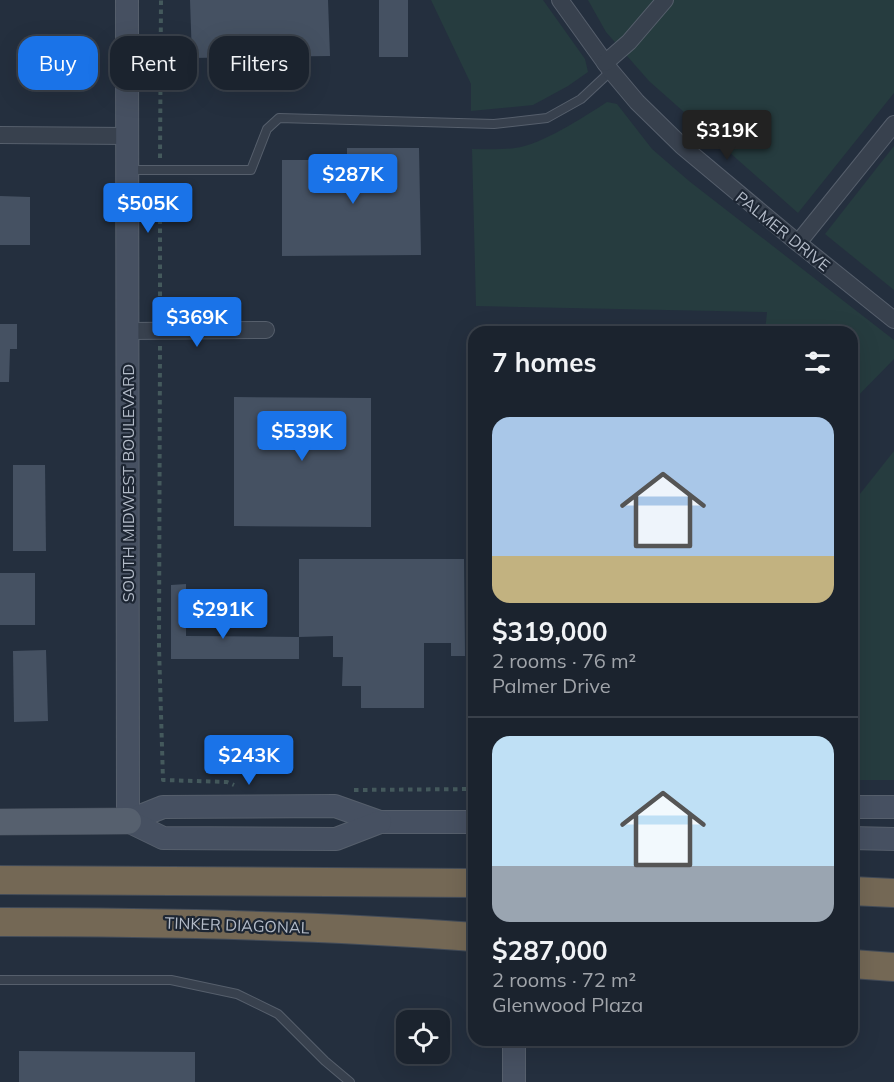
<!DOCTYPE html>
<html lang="en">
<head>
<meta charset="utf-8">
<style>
	body { margin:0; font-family:Mulish,sans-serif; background:#242b36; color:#f1f3f6; height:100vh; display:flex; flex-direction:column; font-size:22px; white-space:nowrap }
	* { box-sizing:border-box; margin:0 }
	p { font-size:20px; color:#a0a4aa }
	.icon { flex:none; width:33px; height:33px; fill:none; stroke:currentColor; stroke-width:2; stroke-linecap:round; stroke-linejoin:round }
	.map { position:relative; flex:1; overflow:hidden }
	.panel { position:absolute; left:468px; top:326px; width:390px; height:720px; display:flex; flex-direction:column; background:#1b232e; border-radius:18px; box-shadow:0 6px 24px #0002,0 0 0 2px #39404a }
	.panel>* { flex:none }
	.top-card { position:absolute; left:18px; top:36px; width:360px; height:54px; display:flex; gap:12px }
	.tools { position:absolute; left:396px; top:1010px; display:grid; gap:12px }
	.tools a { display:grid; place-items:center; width:54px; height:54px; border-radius:12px; background:#1b232e; box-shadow:0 6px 24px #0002,0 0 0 2px #39404a; font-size:30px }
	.price { position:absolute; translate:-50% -51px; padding:0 14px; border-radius:6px; background:#1a73e8; color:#fff; font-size:20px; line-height:39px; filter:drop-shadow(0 2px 3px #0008) }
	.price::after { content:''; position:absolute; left:50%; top:36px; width:18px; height:14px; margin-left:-9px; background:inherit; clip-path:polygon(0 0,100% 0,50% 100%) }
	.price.selected { background:#222; color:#fff }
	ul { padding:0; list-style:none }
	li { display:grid; align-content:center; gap:12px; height:318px; padding:0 24px }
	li+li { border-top:2px solid #39404a }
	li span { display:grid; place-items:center; height:186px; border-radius:18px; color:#555 }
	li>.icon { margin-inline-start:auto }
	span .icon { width:108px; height:108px; fill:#fffc; stroke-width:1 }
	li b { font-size:26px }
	h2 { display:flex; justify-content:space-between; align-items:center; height:72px; padding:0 24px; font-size:26px }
	.pill { padding:0 21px; border-radius:18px; background:#1b232e; box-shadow:0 6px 24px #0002,0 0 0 2px #39404a; font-size:21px; line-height:54px }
	.pill.selected { background:#1a73e8; color:#fff }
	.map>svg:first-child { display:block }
	.green { fill:#263c3f }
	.building { fill:#455162 }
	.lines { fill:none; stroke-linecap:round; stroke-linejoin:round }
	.lane-casing { stroke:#565f6c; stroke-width:10 }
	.street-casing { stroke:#565f6c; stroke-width:18 }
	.secondary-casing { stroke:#565f6c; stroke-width:24 }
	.primary-casing { stroke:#414a57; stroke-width:27 }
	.highway-casing { stroke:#434c59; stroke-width:30 }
	.path { stroke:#44595c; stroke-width:4; stroke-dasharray:4.5 4.5; stroke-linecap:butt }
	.lane { stroke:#38414e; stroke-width:8 }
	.street { stroke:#38414e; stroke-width:16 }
	.secondary { stroke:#465061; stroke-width:22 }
	.primary { stroke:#56606e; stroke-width:26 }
	.highway { stroke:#746855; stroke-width:28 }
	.labels { text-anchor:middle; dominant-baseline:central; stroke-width:4.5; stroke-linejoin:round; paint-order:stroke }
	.street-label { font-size:16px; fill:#b4bcc9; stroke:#1d2633 }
</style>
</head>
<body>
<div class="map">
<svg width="894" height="1082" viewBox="0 0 894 1082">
	<rect width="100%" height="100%" fill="#242f3e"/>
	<g class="green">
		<path d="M431,0h112l42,59 3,13 -20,14 -35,19 -62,6v-27z"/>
		<path d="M588,0h306v93l-96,120 -149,-132 -43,-49z"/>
		<path d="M607,102l10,2 35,45 37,32 205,159v19l-42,43v-70l-87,-1 2,-19 -291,-6 -4,-157c14,0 29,1 43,-1 26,-3 69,-31 92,-46z"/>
		<path d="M894,146v144l-69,-56z"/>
		<path d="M894,451v329h-42v-276z"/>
	</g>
	<g class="building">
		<path d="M190,0h138l2,56 -138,2z"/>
		<rect x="379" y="0" width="29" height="57"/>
		<path d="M347,148h72l2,107 -139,1v-96h65z"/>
		<path d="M0,196l30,1v48h-30z"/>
		<path d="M0,324h17v25h-7l-1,33h-9z"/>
		<path d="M234,397l137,1v129l-137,-1z"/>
		<path d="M13,465h32l1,86h-33z"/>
		<path d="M299,559h165l1,97h-14v-13h-27v65h-63v-22h-19l1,-29h-10v-21l-34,1z"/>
		<rect x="0" y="573" width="35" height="52"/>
		<path d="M186,584v52l113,1v22h-128v-74z"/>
		<path d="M46,650l2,71 -34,1 -1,-71z"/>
		<path d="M19,1051l176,1v30h-176z"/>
	</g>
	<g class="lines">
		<g class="lane-casing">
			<g id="lane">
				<path d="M128,170h123l16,-41 12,-11 215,6 53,-6 34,-19 30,-28"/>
				<path d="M0,980h171l66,14 41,20 47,47 25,21"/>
			</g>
		</g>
		<g class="street-casing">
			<g id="street">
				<path d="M560,0l51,71 26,31 45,44 116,97 96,77"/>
				<path d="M605,63l24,-21 36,-42"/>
				<path d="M0,135l128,1"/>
				<path d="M798,243l96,-119"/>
				<path d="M128,331l138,-1"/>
			</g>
		</g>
		<g class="secondary-casing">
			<g id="secondary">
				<path d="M127,0l1,821"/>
				<path d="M852,807h42"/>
				<path d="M128,821l35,-14 172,-1 45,16h94"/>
				<path d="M128,821l35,17 173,1 44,-17"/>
				<path d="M852,838l42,1"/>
				<path d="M514,1082v-42"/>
			</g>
		</g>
		<g class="primary-casing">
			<path id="primary" d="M0,822l128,-1"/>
		</g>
		<g class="highway-casing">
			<g id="highway">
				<path d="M0,880l474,3"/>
				<path d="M852,891l42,2"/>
				<path d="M0,922c158,0 316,3 474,15"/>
				<path d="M852,964l42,3"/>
			</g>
		</g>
		<g class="path">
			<path d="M160,158l1,-158"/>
			<path d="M160,314v-133"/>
			<path d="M160,346l-1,301 4,133 64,2 7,3"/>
			<path d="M354,790l120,-1"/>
		</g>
		<use href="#lane" class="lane"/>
		<use href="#street" class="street"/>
		<use href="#secondary" class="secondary"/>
		<use href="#primary" class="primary"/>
		<use href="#highway" class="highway"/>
	</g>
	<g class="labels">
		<g class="street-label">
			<text transform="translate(783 231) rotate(39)">PALMER DRIVE</text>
			<text transform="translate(128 483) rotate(-90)">SOUTH MIDWEST BOULEVARD</text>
			<text transform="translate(237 925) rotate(2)">TINKER DIAGONAL</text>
		</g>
	</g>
</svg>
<div class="tools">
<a><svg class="icon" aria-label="locate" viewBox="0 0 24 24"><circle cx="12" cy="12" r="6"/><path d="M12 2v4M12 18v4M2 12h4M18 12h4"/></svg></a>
</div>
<b class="price selected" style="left:727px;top:161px">$319K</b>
<b class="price" style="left:353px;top:205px">$287K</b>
<b class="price" style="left:148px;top:234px">$505K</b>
<b class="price" style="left:197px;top:348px">$369K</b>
<b class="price" style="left:302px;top:462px">$539K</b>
<b class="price" style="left:223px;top:640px">$291K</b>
<b class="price" style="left:249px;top:786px">$243K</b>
<div class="top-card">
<a class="pill selected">Buy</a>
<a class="pill">Rent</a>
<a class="pill">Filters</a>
</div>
<section class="panel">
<h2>7 homes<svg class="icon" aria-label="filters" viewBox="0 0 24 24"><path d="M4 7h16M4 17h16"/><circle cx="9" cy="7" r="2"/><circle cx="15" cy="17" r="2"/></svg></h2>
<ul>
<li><span style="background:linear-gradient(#a9c7e8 75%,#c2b280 0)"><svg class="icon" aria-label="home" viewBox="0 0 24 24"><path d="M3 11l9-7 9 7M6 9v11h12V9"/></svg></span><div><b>$319,000</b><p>2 rooms · 76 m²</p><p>Palmer Drive</p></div></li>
<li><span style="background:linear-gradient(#bfe0f5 70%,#9aa5b1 0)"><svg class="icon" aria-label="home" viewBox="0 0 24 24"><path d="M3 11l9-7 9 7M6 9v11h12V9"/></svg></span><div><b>$287,000</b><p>2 rooms · 72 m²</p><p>Glenwood Plaza</p></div></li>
</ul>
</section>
</div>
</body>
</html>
